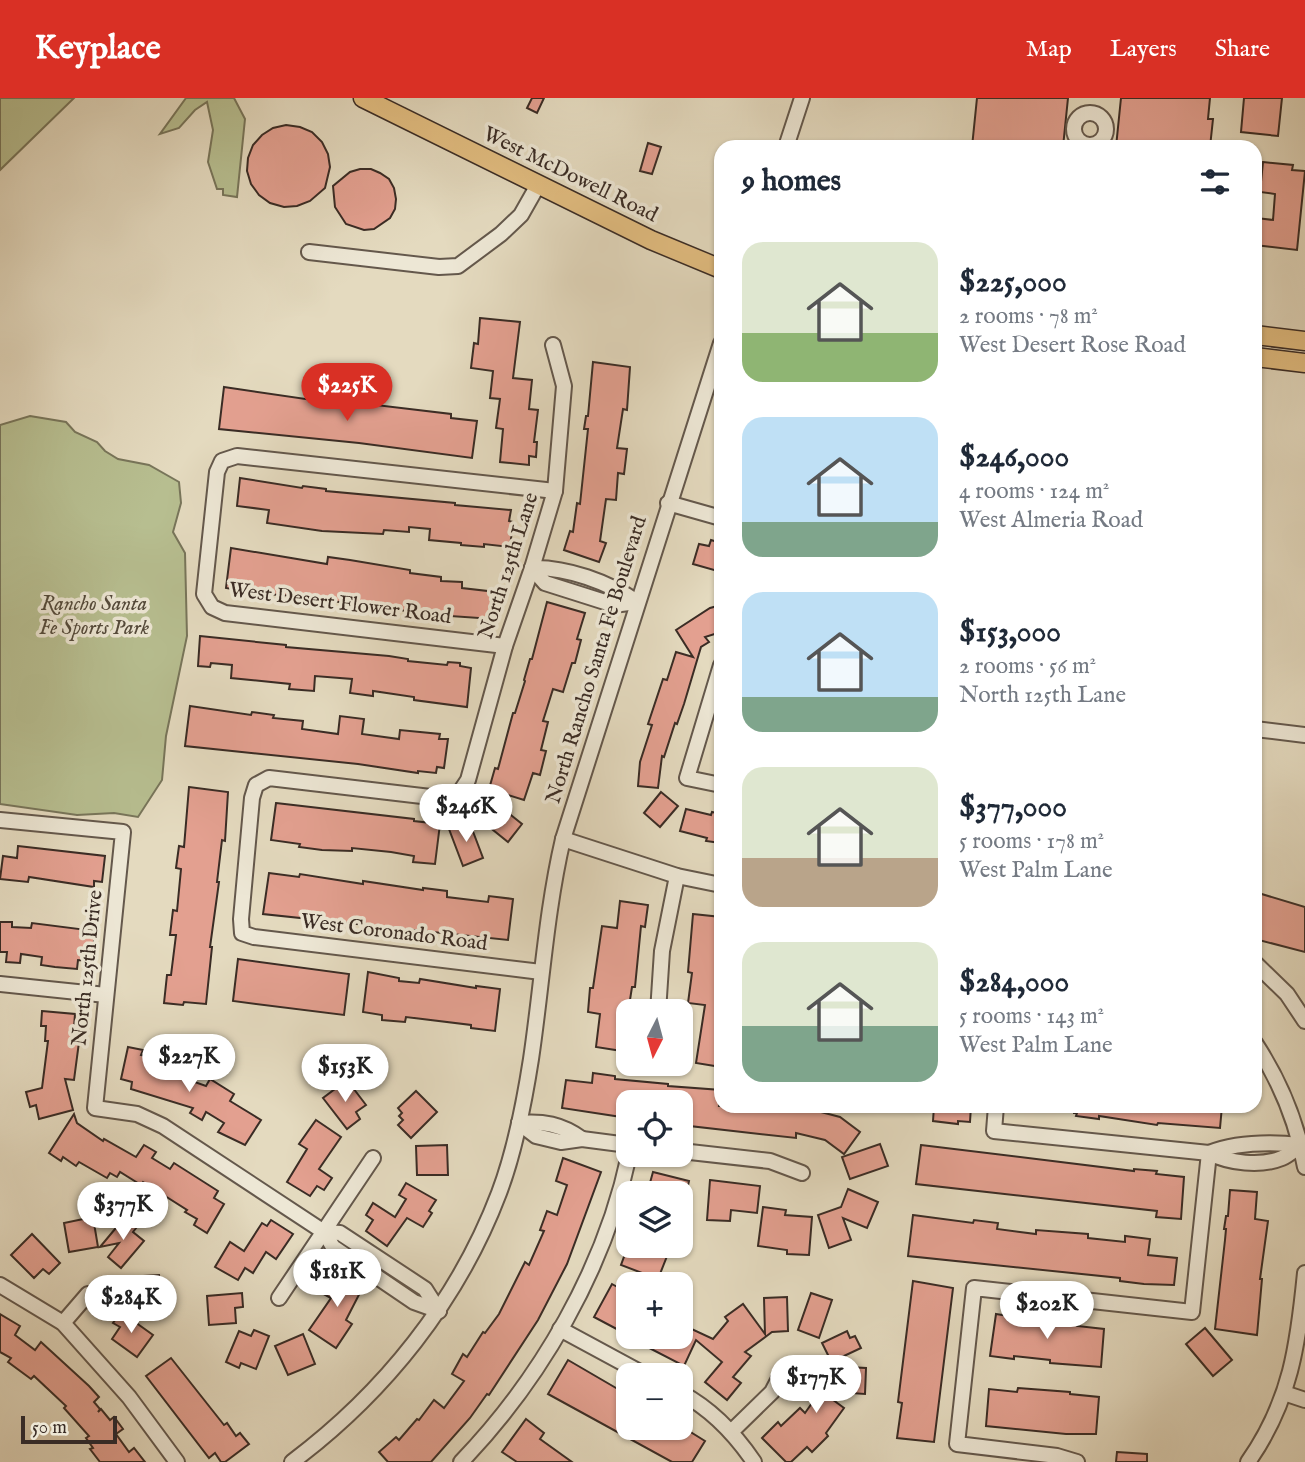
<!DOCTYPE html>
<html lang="en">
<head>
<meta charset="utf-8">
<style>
	body { margin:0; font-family:"IM FELL English",serif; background:#f6f6f7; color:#1f2937; height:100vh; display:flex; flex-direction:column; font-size:26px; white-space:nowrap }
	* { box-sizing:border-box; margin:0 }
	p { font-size:23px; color:#747a83 }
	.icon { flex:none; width:38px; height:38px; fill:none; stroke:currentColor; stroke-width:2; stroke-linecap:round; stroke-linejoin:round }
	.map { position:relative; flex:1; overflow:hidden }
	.side { position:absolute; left:714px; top:42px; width:548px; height:973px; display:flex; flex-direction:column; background:#fff; border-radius:21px; box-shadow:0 2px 5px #0004 }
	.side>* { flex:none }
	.needle { width:46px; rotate:186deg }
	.tools { position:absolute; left:616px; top:901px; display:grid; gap:14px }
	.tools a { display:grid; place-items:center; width:77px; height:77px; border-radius:14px; background:#fff; box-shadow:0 2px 5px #0004; font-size:35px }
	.scale { position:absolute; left:21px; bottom:18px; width:96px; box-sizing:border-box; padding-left:7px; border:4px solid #3a2c25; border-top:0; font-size:19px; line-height:24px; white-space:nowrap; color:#3a2c25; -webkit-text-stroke:5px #ede7d5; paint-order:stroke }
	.price { position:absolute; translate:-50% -60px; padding:0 16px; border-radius:24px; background:#fff; color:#222; font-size:23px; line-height:46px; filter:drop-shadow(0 2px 4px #0008) }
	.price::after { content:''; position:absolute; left:50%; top:42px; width:21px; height:16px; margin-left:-10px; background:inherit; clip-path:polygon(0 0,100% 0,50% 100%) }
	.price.current { background:#d93025; color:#fff }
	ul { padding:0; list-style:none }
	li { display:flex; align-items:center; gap:21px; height:175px; padding:0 28px }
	li span { display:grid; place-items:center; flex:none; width:196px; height:140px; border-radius:21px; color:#555 }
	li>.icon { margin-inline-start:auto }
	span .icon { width:84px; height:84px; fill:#fffc; stroke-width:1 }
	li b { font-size:30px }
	h2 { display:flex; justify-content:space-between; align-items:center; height:84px; padding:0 28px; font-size:30px }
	header { display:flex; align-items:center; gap:42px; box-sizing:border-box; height:98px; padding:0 35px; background:#d93025; color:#fff }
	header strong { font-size:33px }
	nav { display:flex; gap:38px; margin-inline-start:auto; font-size:24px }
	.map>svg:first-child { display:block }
	.green { fill:#b7be90; stroke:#78755a; stroke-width:2 }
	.building { fill:#e3a090; stroke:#3a2c25; stroke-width:2 }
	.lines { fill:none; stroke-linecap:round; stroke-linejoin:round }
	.minor-casing { stroke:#64584c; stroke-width:18 }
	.major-casing { stroke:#3a2c25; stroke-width:21 }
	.minor { stroke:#ede7d5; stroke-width:14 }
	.major { stroke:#e2bd80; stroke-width:18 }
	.labels { text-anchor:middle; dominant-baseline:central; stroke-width:7; stroke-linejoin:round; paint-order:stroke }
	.street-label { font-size:21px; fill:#3a2c25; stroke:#ede7d5 }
	.park-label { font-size:21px; font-style:italic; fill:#53493a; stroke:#ede7d5 }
</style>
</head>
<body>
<header>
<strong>Keyplace</strong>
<nav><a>Map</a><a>Layers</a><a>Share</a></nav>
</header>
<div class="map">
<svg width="1305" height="1364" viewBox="0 0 1305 1364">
	<rect width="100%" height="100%" fill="#e4dabf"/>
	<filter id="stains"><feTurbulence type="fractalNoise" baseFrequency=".00286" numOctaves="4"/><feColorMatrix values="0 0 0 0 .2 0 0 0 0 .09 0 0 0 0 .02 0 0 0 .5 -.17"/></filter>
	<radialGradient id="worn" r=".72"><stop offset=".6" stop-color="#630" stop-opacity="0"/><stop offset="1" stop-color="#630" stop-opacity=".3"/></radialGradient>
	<g class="green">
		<path d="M0,0h74l-74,72z"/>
		<path d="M186,0h48l11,21 -8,78 -14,-2v-6h-6l-9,-27 5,-32 -6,-28 -12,8 -16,18 -19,6z"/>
		<path d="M30,318l36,6 9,10 22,10 8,9 13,8 31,6 30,17 2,21 -8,29 12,21 2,83 -21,100 -4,44 -24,37 -24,-4 -37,2 -77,-11v-379z"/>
	</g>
	<g class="building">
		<path d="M532,0h12l-7,15 -10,-5z"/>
		<path d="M977,0h91l-5,49h-91z"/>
		<path d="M1121,0h89l-2,21h5l-3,28h-94z"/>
		<path d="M1244,0h38l-4,38 -37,-4z"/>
		<path d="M286,27l14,2 12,5 10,10 6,12 2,13 -5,21 -15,13 -13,5 -13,1 -14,-4 -11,-8 -8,-11 -4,-13 1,-13 5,-13 9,-10 11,-7z"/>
		<path d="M648,45l13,4 -9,27 -12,-3z"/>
		<path d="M1263,64l30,3 -1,5 13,1 -8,79 -42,-5 2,-27 16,2 2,-26 -15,-2z"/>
		<path d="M360,71h11l9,4 9,6 5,9 2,11 -1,10 -5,9 -16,11 -10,1 -18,-6 -11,-17 -2,-21 17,-14z"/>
		<path d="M480,220l40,4 -7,56 19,2 -3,29 9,1 -4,32h3l-1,15 -7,-1v9l-29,-3 3,-33 -7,-1 4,-29 -10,-1 3,-27 -22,-3 3,-25 4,1z"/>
		<path d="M593,264l37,5 -3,43 -4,-1 -6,39 10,1 -3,25 -6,-1 -2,27 -10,-1 -6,42 6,2 -7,19 -35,-12 6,-19 3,1 4,-29 3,1 8,-75h-4l2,-13h2z"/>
		<path d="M224,289l143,21 1,-4 83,10v4l26,3 -5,37 -113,-15 -140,-14z"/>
		<path d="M240,380l62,10 1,-2 23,3v2l129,12v2l56,5 -2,11 4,1 -3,25 -26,-3v3l-23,-2v-2l-32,-3 1,-11 -21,-2v5l-25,-2 -1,4 -61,-3 -55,-8 2,-13 -32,-4z"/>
		<path d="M711,442l10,3v29l-28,-8 6,-20 10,2z"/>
		<path d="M231,450l96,16 1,-7 22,3 60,10v3l31,4v4l21,1v6l34,4 -3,27 -57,-4 -141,-19 -58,-4 1,-2 -12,-2z"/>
		<path d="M547,504l38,11 -8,26 4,1 -6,23h-3l-9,29 -10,-3 -10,32 5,1 -7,28 5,1 -6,24 -7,-2 -9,27 -35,-11 6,-21 3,1 15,-56h2l10,-32 -1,-1 6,-21h2z"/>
		<path d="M721,507v27l-16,5 4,5 -8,5 -17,57 -7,20 -2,-1 -11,34 -2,-1 -4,32 -20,-2 2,-24 12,-37 -4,-1 15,-45 4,1 9,-28 17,5 -17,-27 34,-22z"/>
		<path d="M200,538l86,9v2l103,9 19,3v2l39,4 1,-3 12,1v3l11,2 -4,39 -53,-7v-3l-41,-6v5l-23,-3 2,-14 -37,-3 -1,15 -25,-2 1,-5 -59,-6 1,-13 -21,-2 -1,4 -12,-1z"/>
		<path d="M190,608l61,9 1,-3 22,3 -1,3 30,3 -1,8 36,5 2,-18 24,3 -2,15 37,5 1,-9 40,4 -1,5h9l-4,29 -7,-1 -1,6 -18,-2v2l-60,-9 -173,-18z"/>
		<path d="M189,689l39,5 -3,49 -3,-1 -5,42h2l-9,65h2l-6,57 -22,-2 -1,3 -19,-2 3,-28h4l5,-40h-6l3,-25 4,1 4,-42 -5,-1 3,-22 5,1z"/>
		<path d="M661,694l17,14 -18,21 -16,-14z"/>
		<path d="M491,701l31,25 -14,18 -31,-25z"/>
		<path d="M276,705l138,16v2l26,3 -5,40 -22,-2 1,-6 -23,-4 -39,-4v3l-30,-1 -23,-3 1,-3 -29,-4z"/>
		<path d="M686,711l25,6 1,-3 9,2v29l-15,-2 1,-3 -27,-7z"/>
		<path d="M469,723l14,37 -20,8 -14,-37z"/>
		<path d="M18,748l87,10 -3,26 -8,-1v6l-65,-10 -1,5 -28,-3 3,-23 14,2z"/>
		<path d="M269,775l30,4 1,-3 63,10v-3l60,9v-2l24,3v6l41,5 1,-6 24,3 -5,41 -245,-26z"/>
		<path d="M1255,794l50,15v45l-50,-13z"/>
		<path d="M620,803l28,4 -3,22 -4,-1 -6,61h-3l-10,64 -26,-4 4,-33 -12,-2 2,-24h3l9,-62 15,2z"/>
		<path d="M693,816l28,3v150l-25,-4 9,-58 -17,-2 4,-30 -4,-1z"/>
		<path d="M0,824h12v5l19,1 1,-5 63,8 -3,30 -14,-1 -1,9 -22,-2 -14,-2 1,-8 -21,-3 -1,9 -14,-1 1,-10h-7z"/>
		<path d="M238,861l111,15 -5,41 -111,-14z"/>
		<path d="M368,874l31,6v3l20,2 1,-4 56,9v-2l24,3 -5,42 -24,-3v-3l-65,-8 -1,5 -23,-2v-5l-19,-3z"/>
		<path d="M42,913l33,3 -1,13h7l-7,53 -9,-1 8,31 -34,9 -3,-14 -6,2 -4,-15 16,-4 6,-47h-3l1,-15h-5z"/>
		<path d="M128,949l15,3 -2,5 14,3 -1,3 34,12 -2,6 20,7 4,-7 24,15 -4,7 31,19 -16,25 -27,-13 6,-9 -18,-11 -4,8 -12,-7 3,-5 -62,-19 1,-7 -11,-3z"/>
		<path d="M593,975l22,3v3l53,5v2l53,4 -2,16h104l-2,6 19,5 20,15 -16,22 -19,-14 -29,-7v5l-115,-13v-23h-53v16l-66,-10 4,-28 26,3z"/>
		<path d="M347,982l19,25 -10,7 4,7 -13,10 -24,-31z"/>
		<path d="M416,993l21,21 -26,26 -13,-13 5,-5 -4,-4 3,-3 -4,-5z"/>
		<path d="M934,1008h37l-1,16 -12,-1v3l-25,-3z"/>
		<path d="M1074,1008h148l-2,22 -62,-5 -1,2 -58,-9v3l-23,-3 1,-3h-3z"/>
		<path d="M74,1016l3,9 26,18 1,-2 32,18 8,-12 12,7 -4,6 18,11 4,-6 44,28 -4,7 10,6 -17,29 -13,-8 3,-6 -12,-7 2,-2 -44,-28 -2,3 -21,-13 -3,5 -7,-4 -3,5 -28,-16 -3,4 -13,-9 -2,4 -12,-8z"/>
		<path d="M316,1022l25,17 -22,32 13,9 -8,12 -7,-4 -7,10 -23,-14 20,-33 -8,-5z"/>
		<path d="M880,1046l8,22 -38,13 -8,-22z"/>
		<path d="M447,1047l1,30h-31l-1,-29z"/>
		<path d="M921,1047l213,26v-2l23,2 -1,3 28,3 -3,42 -25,-2 1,-6 -241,-27z"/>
		<path d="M563,1060l38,14 -34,92 -29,56 -49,75 -2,-1 -17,24 -39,44h-43l-9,-10 17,-15 3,3 18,-21 2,1 15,-20 10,8 20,-27 -12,-7 11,-20 4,3 16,-25 2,1 14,-19 26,-52 4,3 15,-34 -4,-1 7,-19 10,4 10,-30 -11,-4z"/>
		<path d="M653,1074l36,9 -3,13h-24l-14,-4z"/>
		<path d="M710,1082l50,6 -3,27 -26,-3 -1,11 -23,-1z"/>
		<path d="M406,1085l30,17 -7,11 3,2 -9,14 -16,-9 -20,28 -21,-15 7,-11 -7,-5 7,-12 22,14 11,-18 -7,-4z"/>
		<path d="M848,1091l30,13 -11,26 -24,-10 8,22 -22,8 -11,-33 23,-8z"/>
		<path d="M1230,1092l27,2 -2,27 13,2 -8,58h2l-5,56 -42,-6 10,-89 1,-11h-2l2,-13h2z"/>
		<path d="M763,1109l23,3 -1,5 27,2 -3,38 -22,-1v-4l-29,-4z"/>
		<path d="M913,1117l60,8 1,-3 24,3 -1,6 39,5v-4l52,4v4l37,4v-6l25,3 -2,16 29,3 -3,27 -30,-1 -24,-3v-3l-212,-22z"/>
		<path d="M93,1119l5,30 -29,5 -5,-29z"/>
		<path d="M125,1119l12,10 -4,5 11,9 -23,27 -13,-11 11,-14 -19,4z"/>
		<path d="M271,1122l22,14 -17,25 -10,-7 -13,21 -8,-5 -7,12 -23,-13 15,-25 14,9 18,-28 5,3z"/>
		<path d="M32,1136l28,29 -11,11 -6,-5 -9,9 -23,-23z"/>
		<path d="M628,1148h43l-13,33 -37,-14z"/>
		<path d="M342,1174l23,11 -19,37 6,4 -16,24 -27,-18 22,-32 -11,-6 7,-12 10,4z"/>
		<path d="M159,1177l2,29 -32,2 -2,-29z"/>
		<path d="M913,1183l40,7 -19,154 -37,-4 5,-35 -4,-1z"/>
		<path d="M612,1186l16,9v42l-34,-18z"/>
		<path d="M242,1195l1,14 -8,1 1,15 -27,2 -2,-29z"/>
		<path d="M811,1195l21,7 -13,38 -21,-8z"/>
		<path d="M787,1199l1,34 -16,1 -27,20 6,4 -18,21 8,6 -14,17 -22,-18 17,-20 -26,-22 -12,26 -56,-29h53v-13l32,15 15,-18 -3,-4 18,-13 22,30 -1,-36z"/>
		<path d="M121,1214l32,23 -16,22 -25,-18 8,-12 -7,-4z"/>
		<path d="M0,1216l20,12 -5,9 20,15 6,-8 48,44 10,11 -5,5 6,7 -2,3 3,-3 9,11 4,-3 9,12 -7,5 13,18 5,-4 11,14h-45l-10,-13 3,-1 -7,-10 3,-2 -25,-28 2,-2 -32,-30 -3,3 -23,-17 3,-4 -11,-6z"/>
		<path d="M996,1216l57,9h25l-1,3 27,3 -3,38 -51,-4v-3l-36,-4v3l-24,-3z"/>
		<path d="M1205,1230l27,32 -19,16 -27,-32z"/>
		<path d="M254,1232l15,6 -13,33 -15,-6 -2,5 -13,-6 13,-31 12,5z"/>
		<path d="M847,1233l3,7 5,-2 6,12 -34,16 1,-9 -6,-12z"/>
		<path d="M303,1236l12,30 -27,11 -13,-29z"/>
		<path d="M171,1260l53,67 3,-2 9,13 4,-3 9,11 -24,18h-4l-6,-9 -6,5 -63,-82z"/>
		<path d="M568,1262l60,35v33h56l21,13 -13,21h-20l-124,-68z"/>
		<path d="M827,1268l39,2 -1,26 -44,-3 23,17 -18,25 2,3 -16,16 -5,-5 -16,15h-5l-24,-24 16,-16 3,4 19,-18 5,5 21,-30z"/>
		<path d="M1018,1290l52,4v2l29,3 -3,37h-30l-80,-8 3,-37 28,3z"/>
		<path d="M526,1321l18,14 -4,6 32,23h-55l-15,-10z"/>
		<path d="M1117,1354l30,2v8h-31z"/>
	</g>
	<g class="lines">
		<g class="minor-casing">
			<g id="minor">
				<circle cx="1090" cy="31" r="16"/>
				<path d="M786,49l16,-49"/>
				<path d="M309,154l130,15 19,-1 43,-32 20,-19 17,-30"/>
				<path d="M668,405l53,15"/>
				<path d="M532,470l13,15 63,20 5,2 24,-3"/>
				<path d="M532,470c35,-1 76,14 105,34"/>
				<path d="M505,548l-280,-33 -13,-6 -8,-13 13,-122 5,-11 15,-5 318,35"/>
				<path d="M721,567l-34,113 34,7"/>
				<path d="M1255,631l50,6"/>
				<path d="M0,722l123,12 -28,276 42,6 26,12 161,106 9,15 81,55 25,9"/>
				<path d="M563,741l114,37 44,9"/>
				<path d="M1255,865l32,31 18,27"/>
				<path d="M541,874l-287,-35 -12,-4 -1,-14 11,-121 4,-13 13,-7 170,20 19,-3 10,-15 37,-134 27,-78 23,-77 9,-105 -11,-41"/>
				<path d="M0,886l106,11"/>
				<path d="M658,914l4,-61 15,-75"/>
				<path d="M1255,945c25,38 42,79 50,124"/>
				<path d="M996,1008l-2,25 215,22c21,10 51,14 73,5 7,-3 13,-9 19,-13"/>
				<path d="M519,1025l17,13 25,6 21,-3 46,6"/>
				<path d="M519,1025c24,-2 42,1 63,16"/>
				<path d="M681,1053l89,10 32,12"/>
				<path d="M1209,1055c28,-11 63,-11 92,-8"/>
				<path d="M324,1134l16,1 85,56 14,22"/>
				<path d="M0,1187l63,38 66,74 48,65"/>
				<path d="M279,1200l94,-140"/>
				<path d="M63,1225l25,-29"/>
				<path d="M560,1231l87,47"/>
				<path d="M681,1295c30,16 54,41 73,69"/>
				<path d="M1284,1295l21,7"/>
				<path d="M731,1334l41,-40 12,-23"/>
				<path d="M292,1364c92,-69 166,-161 207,-269 16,-42 25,-89 32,-134 11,-74 15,-147 32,-220l158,-496"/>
				<path d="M461,1364c80,-83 144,-194 168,-307"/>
				<path d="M1077,1364l-20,-6 -100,-12 17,-156 218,24 17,-159"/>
				<path d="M1248,1364c43,-61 50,-118 57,-189"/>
			</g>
		</g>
		<g class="major-casing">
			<g id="major">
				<path d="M363,0l288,142 70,29"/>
				<path d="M1255,237l50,6"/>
				<path d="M1255,259l50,6"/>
			</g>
		</g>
		<use href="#minor" class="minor"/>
		<use href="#major" class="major"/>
	</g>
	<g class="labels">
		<g class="street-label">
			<text transform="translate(570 77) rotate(26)">West McDowell Road</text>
			<text transform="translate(509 468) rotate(-72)">North 125th Lane</text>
			<text transform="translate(340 506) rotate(7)">West Desert Flower Road</text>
			<text transform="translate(597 562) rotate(-73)">North Rancho Santa Fe Boulevard</text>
			<text transform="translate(394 835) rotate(7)">West Coronado Road</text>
			<text transform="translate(88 870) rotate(-84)">North 125th Drive</text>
		</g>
		<g class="park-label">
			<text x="94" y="506">Rancho Santa<tspan x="94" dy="24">Fe Sports Park</tspan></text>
		</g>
	</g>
	<rect width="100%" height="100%" filter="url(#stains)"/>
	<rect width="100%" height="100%" fill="url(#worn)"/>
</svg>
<div class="tools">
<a><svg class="needle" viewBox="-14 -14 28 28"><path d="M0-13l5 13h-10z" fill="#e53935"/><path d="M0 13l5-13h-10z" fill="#747a83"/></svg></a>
<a><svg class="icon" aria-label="locate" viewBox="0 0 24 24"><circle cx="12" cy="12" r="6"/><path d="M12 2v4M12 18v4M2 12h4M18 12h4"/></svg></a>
<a><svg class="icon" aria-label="layers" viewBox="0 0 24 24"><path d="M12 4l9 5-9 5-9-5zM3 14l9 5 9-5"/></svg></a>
<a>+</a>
<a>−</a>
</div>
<div class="scale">50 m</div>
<b class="price current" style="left:347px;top:325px">$225K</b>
<b class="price" style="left:466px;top:746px">$246K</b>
<b class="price" style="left:189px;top:996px">$227K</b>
<b class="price" style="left:345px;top:1006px">$153K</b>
<b class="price" style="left:123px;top:1144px">$377K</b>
<b class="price" style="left:337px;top:1211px">$181K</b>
<b class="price" style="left:131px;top:1237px">$284K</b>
<b class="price" style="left:1047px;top:1243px">$202K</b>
<b class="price" style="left:816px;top:1317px">$177K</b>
<section class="side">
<h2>9 homes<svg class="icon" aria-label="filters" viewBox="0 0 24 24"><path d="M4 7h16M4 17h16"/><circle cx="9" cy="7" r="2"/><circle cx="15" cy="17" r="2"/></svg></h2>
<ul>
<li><span style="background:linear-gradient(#dfe7d0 65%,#8fb573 0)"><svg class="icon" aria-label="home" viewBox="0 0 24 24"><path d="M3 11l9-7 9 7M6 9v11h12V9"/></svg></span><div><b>$225,000</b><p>2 rooms · 78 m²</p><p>West Desert Rose Road</p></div></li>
<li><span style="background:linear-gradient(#bfe0f5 75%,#7fa58c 0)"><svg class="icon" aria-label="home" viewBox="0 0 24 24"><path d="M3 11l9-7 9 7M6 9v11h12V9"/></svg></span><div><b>$246,000</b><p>4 rooms · 124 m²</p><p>West Almeria Road</p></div></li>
<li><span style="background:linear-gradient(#bfe0f5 75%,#7fa58c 0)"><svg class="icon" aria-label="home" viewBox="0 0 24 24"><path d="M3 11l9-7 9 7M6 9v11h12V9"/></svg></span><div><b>$153,000</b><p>2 rooms · 56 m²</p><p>North 125th Lane</p></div></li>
<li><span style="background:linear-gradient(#dfe7d0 65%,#b9a48a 0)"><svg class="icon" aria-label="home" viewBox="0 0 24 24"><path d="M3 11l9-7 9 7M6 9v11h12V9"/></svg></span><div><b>$377,000</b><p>5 rooms · 178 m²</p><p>West Palm Lane</p></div></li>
<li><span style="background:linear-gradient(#dfe7d0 60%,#7fa58c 0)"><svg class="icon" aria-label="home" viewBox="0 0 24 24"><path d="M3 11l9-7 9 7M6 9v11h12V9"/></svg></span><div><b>$284,000</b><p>5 rooms · 143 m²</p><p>West Palm Lane</p></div></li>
</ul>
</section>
</div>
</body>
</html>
